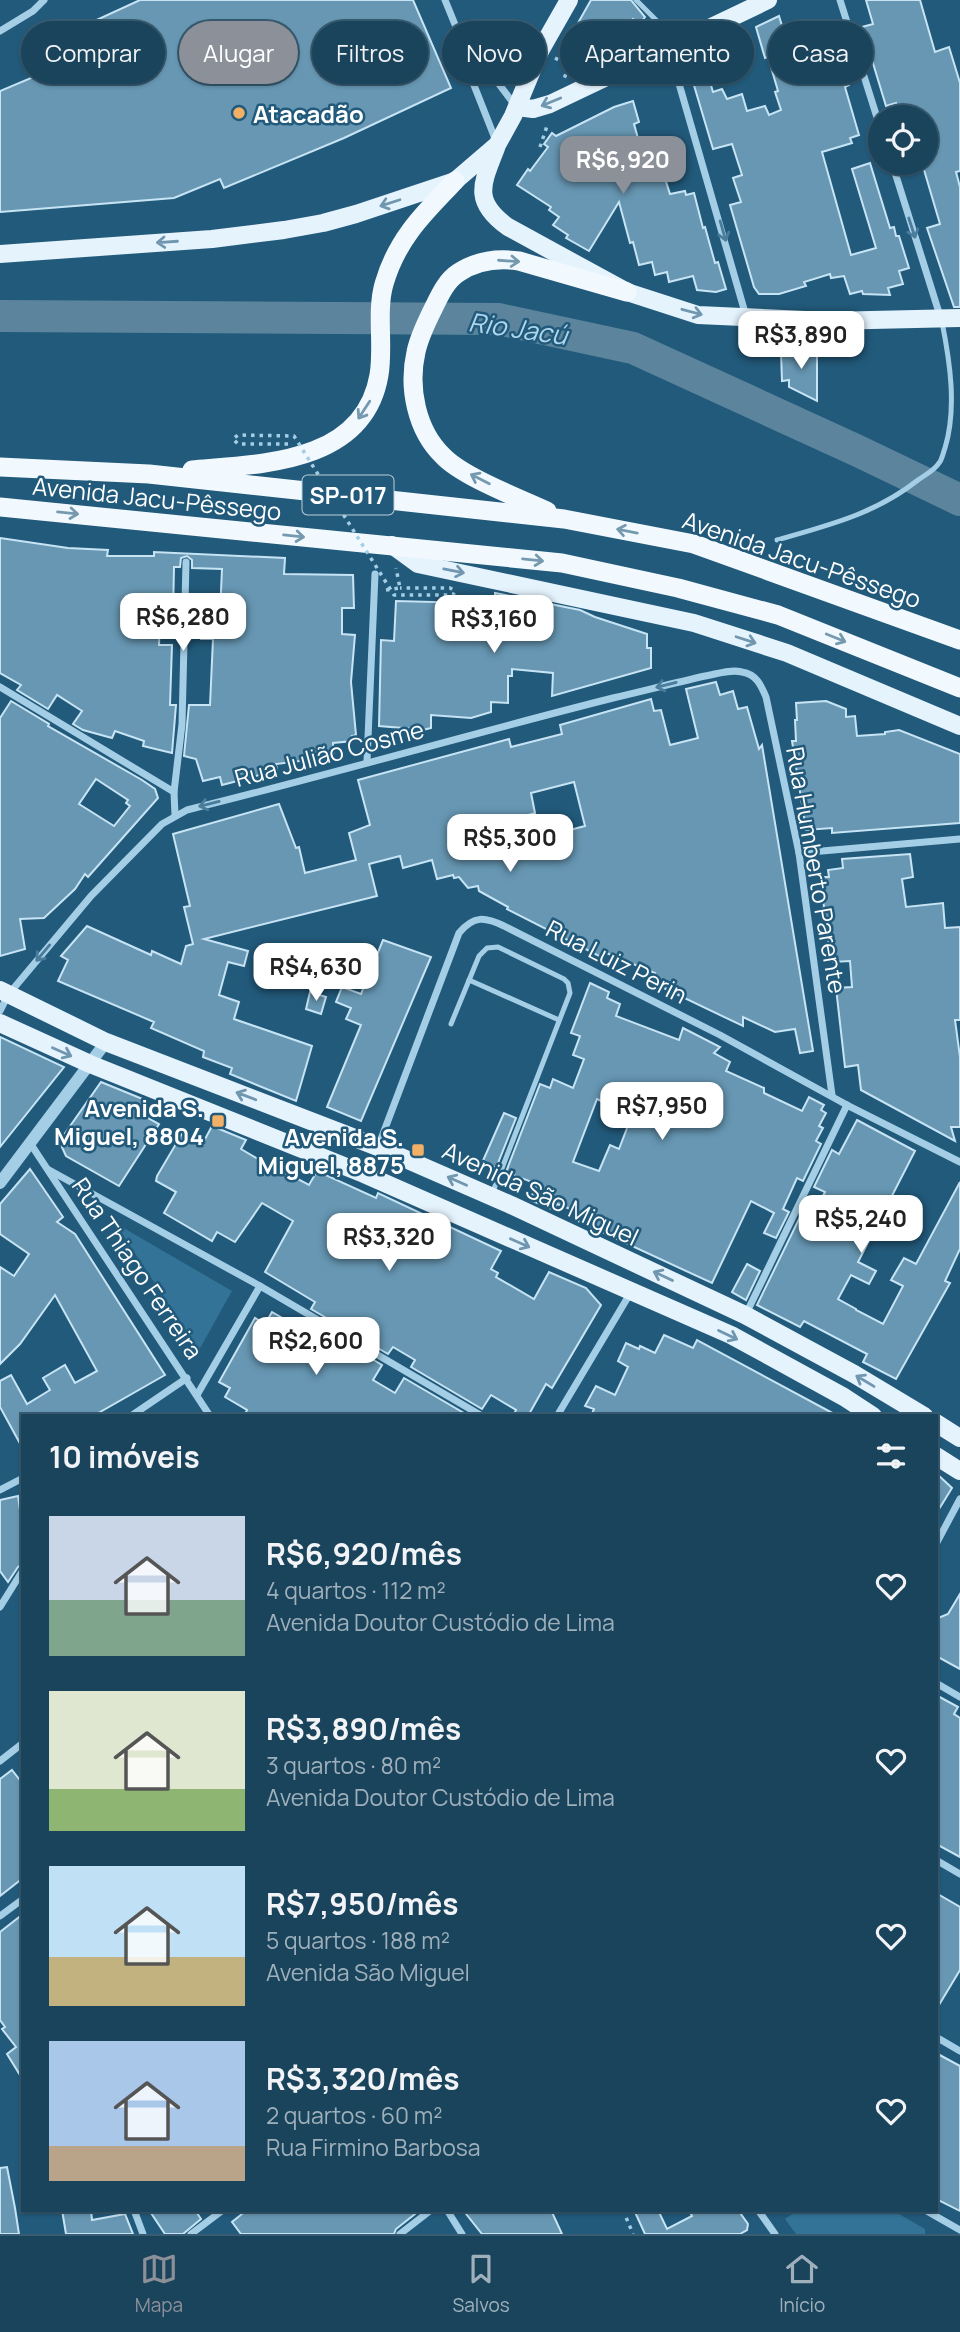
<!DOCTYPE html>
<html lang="pt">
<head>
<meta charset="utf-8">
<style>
	body { margin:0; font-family:Manrope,sans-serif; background:#234b62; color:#f1f3f6; height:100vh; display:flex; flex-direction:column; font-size:26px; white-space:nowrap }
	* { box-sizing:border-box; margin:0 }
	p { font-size:23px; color:#9fb0bb }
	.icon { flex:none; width:38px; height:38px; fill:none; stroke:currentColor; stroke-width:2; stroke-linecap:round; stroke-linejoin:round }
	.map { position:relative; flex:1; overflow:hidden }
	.side { position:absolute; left:21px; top:1414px; width:917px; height:798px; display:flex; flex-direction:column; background:#1a445c; border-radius:0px; box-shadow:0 2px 5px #0004,0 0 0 2px #385c72 }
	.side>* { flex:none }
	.guide { position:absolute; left:21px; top:21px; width:919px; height:63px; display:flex; gap:14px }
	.buttons { position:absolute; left:868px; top:105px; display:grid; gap:14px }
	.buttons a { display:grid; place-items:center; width:70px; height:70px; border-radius:50%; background:#1a445c; box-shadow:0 2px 5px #0004,0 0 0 2px #385c72; font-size:35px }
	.price { position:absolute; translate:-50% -60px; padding:0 16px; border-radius:14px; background:#fff; color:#222; font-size:23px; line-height:46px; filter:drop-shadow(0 2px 4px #0008) }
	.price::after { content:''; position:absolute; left:50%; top:42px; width:21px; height:16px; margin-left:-10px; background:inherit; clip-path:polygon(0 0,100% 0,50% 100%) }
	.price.active { background:#8c9099; color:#fff }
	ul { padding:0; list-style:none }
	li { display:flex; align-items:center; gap:21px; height:175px; padding:0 28px }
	li span { display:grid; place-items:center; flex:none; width:196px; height:140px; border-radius:0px; color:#555 }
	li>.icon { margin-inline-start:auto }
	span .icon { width:84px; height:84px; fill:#fffc; stroke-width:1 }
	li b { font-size:30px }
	h2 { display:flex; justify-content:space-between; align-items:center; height:84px; padding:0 28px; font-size:30px }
	.tag { padding:0 24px; border-radius:32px; background:#1a445c; box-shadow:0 2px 5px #0004,0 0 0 2px #385c72; font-size:24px; line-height:63px }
	.tag.active { background:#8c9099; color:#fff }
	.tab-bar { display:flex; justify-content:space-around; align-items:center; height:98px; border-top:2px solid #385c72; background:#1a445c; font-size:19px; color:#9fb0bb }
	.tab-bar a { display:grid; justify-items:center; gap:4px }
	.tab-bar .active { color:#8c9099 }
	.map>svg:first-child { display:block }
	.green { fill:#327397 }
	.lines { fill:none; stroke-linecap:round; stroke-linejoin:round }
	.river { stroke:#5c859d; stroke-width:32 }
	.building { fill:#6797b3; stroke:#c7e4f4; stroke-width:2; fill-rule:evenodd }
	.path { stroke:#a4cee5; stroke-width:3.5; stroke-dasharray:3.5 5; stroke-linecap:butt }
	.service { stroke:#a4cee5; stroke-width:5 }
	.minor { stroke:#a4cee5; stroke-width:7 }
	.tertiary { stroke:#a4cee5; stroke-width:12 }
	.primary { stroke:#e5f3fd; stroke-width:18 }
	.trunk { stroke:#f2f9fe; stroke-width:19 }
	.path-bridge { stroke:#a4cee5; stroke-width:3.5; stroke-dasharray:3.5 5; stroke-linecap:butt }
	.oneway { stroke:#7097af }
	.oneway2 { stroke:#497d9b }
	.oneway3 { stroke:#759aaf }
	.poi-dot { fill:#f2af66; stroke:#225a7b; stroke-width:2.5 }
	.labels { text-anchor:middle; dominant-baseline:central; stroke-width:5; stroke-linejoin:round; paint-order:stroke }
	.shield { fill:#225a7b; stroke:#bdced7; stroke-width:2 }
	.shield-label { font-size:23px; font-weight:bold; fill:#fff }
	.poi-label { font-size:24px; font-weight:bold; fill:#fff; stroke:#225a7b; text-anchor:end }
	.street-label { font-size:24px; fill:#fff; stroke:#225a7b }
	.water-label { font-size:26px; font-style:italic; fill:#afd7ed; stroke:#225a7b }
</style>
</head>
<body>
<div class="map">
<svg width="960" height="2234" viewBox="0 0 960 2234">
	<rect width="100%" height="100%" fill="#225a7b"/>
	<g class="green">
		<path d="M115,1223l117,68 -33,59 -82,-124z"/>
		<path d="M798,2210h94l33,19v5h-129l-11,-15z"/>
	</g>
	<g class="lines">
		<path class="river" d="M0,316l498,3 135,29 225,103 102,49"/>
	</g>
	<g class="building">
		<path d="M140,0h273l38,88 -107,50 -120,50 -4,-9 -46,19 -174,14v-121l62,-26 -7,-26z"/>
		<path d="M591,0h40l14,17 -6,8 -6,-6 -27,28 -32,-17z"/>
		<path d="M866,0h54l15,52 14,-5 11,36v88l-4,1 4,15v120h-6l-27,-79 13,-4 -18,-61h4v-46h-26l-4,-14 -10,3 -14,-46 -6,2 -4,-12 7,-2 -7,-21 11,-3z"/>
		<path d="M779,16l19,61 24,-7 -6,-23 22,-6 5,15 7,-2 4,12 -9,3 4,16 -4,2 14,48 -9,3 2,5 -30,9 29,103 25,-7 -24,-79 18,-6 20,65 4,-1 2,9h3l10,32 -10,3 4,13 -15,4 2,7 -27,-1 -1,-3 -12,3 -6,-18 -13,2 -1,-4 -26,8 2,4 -27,8h-20l-5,-7 -24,-82 11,-3 -8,-24 9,-3 -10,-31 -19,5 -23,-77 16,-4 7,24 9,-3 5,10 15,-5 5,17 18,-5 4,9 12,-5 -6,-18 3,-1 -10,-34 -3,1 -9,-31z"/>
		<path d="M633,101l6,21 -5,2 7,25 22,-7 8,25 -9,2 8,25 15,-3 1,4 8,-2 9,35 2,-1 10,36 3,-1 8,27 -10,3 -19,-2 -4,-14 -24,6 -2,-10 -12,3 -3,-13 -13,3 -6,-23 -3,1 -11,-41 -30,49 -23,-13 2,-3 -15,-10 6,-8 -10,-7 2,-3 -34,-22 11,-16 2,2 18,-24 -4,-3 8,-11 4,3 58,-29z"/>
		<path d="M793,350h24v51l-28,-14v-7l-7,1 -1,-29h12z"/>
		<path d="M0,538l68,10 40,2 -1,6h47v-4l131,6 -1,16 69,1 1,33h-12v26l13,1 -4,47 5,53 -4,1 1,5 -20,2 1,11 -18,5 -40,5 1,6 -32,9 -23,6 -2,-8 -17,4 -7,-22 -12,-3 5,-51h21l3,-66h-12v-26h19l2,-44 -30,-1v-8l-5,-4 -6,2 -1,9h-6l-1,48h-8v3h-5l-1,27h13l-2,60h6l-4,48 -29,-7 1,-5 -29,-10 -3,7 -29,-8 -10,-6 9,-13 -25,-16 -9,14 -31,-19 4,-5 -21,-12z"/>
		<path d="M495,593l85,17 15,7 52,17v14h4v20l-99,28 1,-23 -41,-4v7h-4v27l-17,-1v10l-20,6 -40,-3v13l-16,4v-3l-36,-3 2,-86 13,1 2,-40 76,2v-7l23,1z"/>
		<path d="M716,682l4,13 13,-4 5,18 9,-2 12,42 3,-4 51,306 -13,2 -5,-24 -20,3 -32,-15v9l-92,-44 4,-9 -51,-21 -3,5 -94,-48 1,-2 -29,-16 -1,-5 -10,2 -9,-11 -5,1 -1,-3 -16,4 -5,-19 -29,8 -3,-12 -31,8 8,32 -173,43 44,12 -4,15 -16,-4 -9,33 20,7 -5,17 78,27 -16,55 -66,-27 2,-6 -29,-11 1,-6 -53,-23 3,-6 -96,-41 10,-21 -7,-4 26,-30 64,29 1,-4 29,13 5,-18 7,-2 -9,-37 6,-1 -17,-72 106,-30 17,44 3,-1 6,26 51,-13 -7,-27 21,-8 -12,-45 151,-41 2,8 51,-13 -2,-9 91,-26 3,12 7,-1 9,35 28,-7 -12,-49zM574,782l11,44 -23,6 6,23 -17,4 -12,-1 -5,-19 -68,16 -5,-19 74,-23 -4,-20z"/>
		<path d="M11,701l38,23 -1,2 94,54 13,9 3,9 -70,79 -3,-3 -10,15 -31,29 -24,1 5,30 -25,7v-238zM96,779l32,21 -2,3 4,3 -16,20 -35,-22z"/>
		<path d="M826,701l20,8v8l9,-1 2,20 28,-2v-2l14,-2 61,24v69l-128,10v-5l-26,2 -14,-89h4l-1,-21h2l-1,-17z"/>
		<path d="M910,854l3,23 -11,2 4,28 37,-4 2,25 15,-1v93h-5l5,37v70h-9l4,14 -94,-51 -3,-25 -13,2 -9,-79 16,-1 -2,-26 -17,1 -12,-53 3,-1 -3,-31h8l-1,-7 15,-2 -1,-9z"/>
		<path d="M383,940l48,17 -70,164 -34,-14 34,-82 -15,-6 5,-11 -15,-6 6,-15 19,7z"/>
		<path d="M590,983l19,9 -2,6 13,6 -4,12 63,24 4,-12 37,19 -6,6 16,9 -4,9 38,17v5l38,18 7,-14 15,8 -3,5 5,3 -7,13 4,2 -7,13 5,3 -18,37 -6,-3 -14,31 6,3 -13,26 -12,-5 10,-20 -23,-12 -39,82 -134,-62 3,-8 -24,-9 -3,6 -24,-10 7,-16 -31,-12 34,-88 10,4 3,-9 20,9 11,-29 -11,-4 7,-19 -9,-3zM597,1099l35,16 -13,34 -9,-4 -11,26 -26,-9z"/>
		<path d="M310,992l16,5 -5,17 -15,-5z"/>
		<path d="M0,1037l64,30 -64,80z"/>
		<path d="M101,1082l44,18 -8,12 22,12 -40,62 -53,-30 -5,-11v-6z"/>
		<path d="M504,1113l12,5 -20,50 -14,-5z"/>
		<path d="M857,1120l58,31 -57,111 18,9 -7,13 -18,-9 -13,24 18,10v1l27,14 20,-38 -12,-6 13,-22 12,6 44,-82v67l-15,32 5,2 -54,96 -33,-17 4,-8 -63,-33 -4,6 -43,-22 43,-88 10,4 15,-29 -11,-5 18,-37 7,4z"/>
		<path d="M212,1126l34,14 -5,9 39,23 1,-2 28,15 8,-14 59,27 2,-5 123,58 -10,18 7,4 -2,4 38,22 15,-27 37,16 15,17 -49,83 -6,-4 -18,32h-15l3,-6 -25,-15 -9,14 -71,-42 4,-7 -22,-13 -5,7 -77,-45 4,-7 -50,-30 28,-51 -31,-18 -27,39 -18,-10 -5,9 -48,-28 12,-21 -20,-11 1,-5 26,-44 20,11z"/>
		<path d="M30,1169l33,48 -6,5 18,12 90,141 -72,41h-70v33l-23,-42v-26l11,-6 16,29 23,-14 -7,-12 22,-13 10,18 22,-12 -42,-76 -35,49 -20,20v-97l14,9 15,-22 -29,-20v-30z"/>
		<path d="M747,1264l13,7 -14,29 -14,-8z"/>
		<path d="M272,1312l28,16 5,-9 77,46 -9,15 22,13 9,-15 65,38h-225l3,-6 -22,-13 5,-9 -11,-6 36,-64 10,6z"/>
		<path d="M664,1335l29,13 4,-8 141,76h-247l3,-7 -9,-3 11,-20 19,9 13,-28 -10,-6 8,-18 13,6 1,-3 15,7z"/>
		<path d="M936,1473l16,15 -16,26z"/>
		<path d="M18,1496l2,14h3v54l-5,3 -10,15 -8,-11v-71z"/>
		<path d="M960,1594v75l-24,-13v-37l12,-5z"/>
		<path d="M936,1695l22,12 -4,7 6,4v139l-24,-13z"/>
		<path d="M12,1770l11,14v94l-23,18v-117z"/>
		<path d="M936,1893l24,14v63l-24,40z"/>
		<path d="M23,1914v166l-16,-26 9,-7 -14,-18 3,-2 -5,-7v-88z"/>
		<path d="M936,2053l24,13v145l-24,-12z"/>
		<path d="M7,2167l8,41 4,26h-19v-66z"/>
		<path d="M62,2210h29l1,10 33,-6 8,20h-67z"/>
		<path d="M149,2210h46l6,9 -18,15h-18z"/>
		<path d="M247,2210h165l3,4 -19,15 -2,5h-153l-9,-12z"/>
		<path d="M463,2210h88l11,24h-80z"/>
		<path d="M634,2210h24l9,19 25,-13 -3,-6h49l10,14 -1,6 -7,4h-95z"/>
	</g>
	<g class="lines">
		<g class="path">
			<path d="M555,58l14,7 -5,14"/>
			<path d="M540,147l8,-24"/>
			<path d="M386,590l14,-2 -4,-20"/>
			<path d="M623,2210l10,24"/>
		</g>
		<g class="service">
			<path d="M636,0l40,40"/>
			<path d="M777,540c52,-15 98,-26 141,-60 7,-5 17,-10 21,-17 3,-3 4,-10 6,-15 12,-40 5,-86 -3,-126"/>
			<path d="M469,980l90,40"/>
			<path d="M451,1024l28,-68 8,-8 11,-1 66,32 4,4 2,10 -78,201"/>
		</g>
		<g class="minor">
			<path d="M445,0l11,27 12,43 28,71"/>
			<path d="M840,0l40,127"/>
			<path d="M0,31l33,-20 11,-11"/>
			<path d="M669,49l77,267"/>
			<path d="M477,55l37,49"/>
			<path d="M892,163l49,156"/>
			<path d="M0,687l174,105 8,-68 4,-162"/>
			<path d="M367,761l8,-187"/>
			<path d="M174,792l1,23"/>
			<path d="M799,853l161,-14"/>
			<path d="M0,1011l8,-16 83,-99 71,-72 25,-14c142,-35 283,-76 426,-112 30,-7 61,-15 92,-22 12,-2 25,-7 37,-4 14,2 19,13 24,25l33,156 33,242"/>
			<path d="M30,1143l180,273"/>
			<path d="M378,1147l81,-214c15,-18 26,-16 45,-7l216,109 127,70 113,57"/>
			<path d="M49,1170l211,116 222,130"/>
			<path d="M746,1314l101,-209"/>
			<path d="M197,1395l63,-109"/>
			<path d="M131,1416l56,-38"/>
			<path d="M557,1416l74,-124"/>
			<path d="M0,1490l23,-12"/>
			<path d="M936,1544l24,-45"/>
			<path d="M0,1607l23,-37"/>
			<path d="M936,1683l24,14"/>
			<path d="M0,1761l23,-18"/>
			<path d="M936,1860l24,14"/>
			<path d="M0,1916l23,-17"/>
			<path d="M936,2037l24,14"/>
			<path d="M134,2210l9,24"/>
			<path d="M447,2210l15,24"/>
			<path d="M758,2210l17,24"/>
			<path d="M925,2210l35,20"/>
			<path d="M191,2234l32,-24"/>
			<path d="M400,2234l31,-24"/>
		</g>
		<path class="tertiary" d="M0,1183l106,-141"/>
		<g class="primary">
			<path d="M470,45c28,18 39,15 70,6"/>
			<path d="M517,107l16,2 17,-5 218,-104"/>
			<path d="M496,148c-14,36 -24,53 12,79l119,65 71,23 129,6 133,-3"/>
			<path d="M0,254l212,-15 72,-9 39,-7 33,-9 99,-33 42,-36 16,-29 27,-65 29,-51"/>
			<path d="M392,545l26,19 276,59 93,30 173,73"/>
			<path d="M0,990l106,52 272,105 133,58 234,110 109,59 70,42"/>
			<path d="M0,1023l90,41 274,110 367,161 113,62 29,19"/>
			<path d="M936,1423l24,15"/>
			<path d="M936,1456l24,15"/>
		</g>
		<g class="trunk">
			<path d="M0,467l149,7 415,45 130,25 266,96"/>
			<path d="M192,470c69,-6 172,-6 187,-95 5,-29 -3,-63 5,-91 13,-45 39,-70 71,-103"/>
			<path d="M0,507l562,56 116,25 100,27 182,73"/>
			<path d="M547,511c-28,-13 -84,-34 -104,-55 -27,-26 -35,-69 -27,-104 3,-15 11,-31 18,-45 6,-12 12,-26 24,-34 18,-12 40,-15 61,-12l108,31"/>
		</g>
		<path class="path-bridge" d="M288,444h-50l-5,-5 5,-4 56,1 100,159h59l2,-4 -5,-3h-50"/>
	</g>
	<defs><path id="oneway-shaft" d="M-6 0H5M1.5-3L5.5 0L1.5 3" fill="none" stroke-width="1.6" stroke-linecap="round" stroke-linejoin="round" transform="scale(1.75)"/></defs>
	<g class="oneway">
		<use href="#oneway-shaft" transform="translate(551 102) rotate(158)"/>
		<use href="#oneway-shaft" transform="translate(390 203) rotate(162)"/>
		<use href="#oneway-shaft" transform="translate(167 242) rotate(176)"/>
		<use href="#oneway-shaft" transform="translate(692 312) rotate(15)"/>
		<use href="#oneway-shaft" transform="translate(454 571) rotate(11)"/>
		<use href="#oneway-shaft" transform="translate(746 640) rotate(18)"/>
		<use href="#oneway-shaft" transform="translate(62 1052) rotate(24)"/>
		<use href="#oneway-shaft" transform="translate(246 1096) rotate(-159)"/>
		<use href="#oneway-shaft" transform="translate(457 1181) rotate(-156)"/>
		<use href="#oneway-shaft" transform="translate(520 1243) rotate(24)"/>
		<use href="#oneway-shaft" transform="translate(663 1276) rotate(-155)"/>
		<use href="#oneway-shaft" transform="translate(728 1335) rotate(26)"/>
		<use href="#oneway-shaft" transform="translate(865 1381) rotate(-149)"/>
	</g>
	<g class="oneway2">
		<use href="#oneway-shaft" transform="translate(912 228) rotate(72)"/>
		<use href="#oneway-shaft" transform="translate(723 231) rotate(74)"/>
		<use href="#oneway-shaft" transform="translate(666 685) rotate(166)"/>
		<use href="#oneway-shaft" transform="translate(209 804) rotate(166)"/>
		<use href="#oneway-shaft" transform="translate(43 953) rotate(130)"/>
	</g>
	<g class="oneway3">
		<use href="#oneway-shaft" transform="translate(509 261) rotate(4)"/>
		<use href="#oneway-shaft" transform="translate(364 410) rotate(123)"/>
		<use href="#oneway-shaft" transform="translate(480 479) rotate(-153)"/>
		<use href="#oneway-shaft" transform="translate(68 513) rotate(6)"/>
		<use href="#oneway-shaft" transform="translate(627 531) rotate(-169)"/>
		<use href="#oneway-shaft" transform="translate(294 536) rotate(6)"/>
		<use href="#oneway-shaft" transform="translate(533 560) rotate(6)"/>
		<use href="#oneway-shaft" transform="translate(836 638) rotate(22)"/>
	</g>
	<g class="poi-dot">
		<circle cx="239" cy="113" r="7"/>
		<rect x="211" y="1114" width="14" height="14" rx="3.5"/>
		<rect x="411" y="1143" width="14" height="14" rx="3.5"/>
	</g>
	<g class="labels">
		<rect class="shield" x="302.5" y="475.5" width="91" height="39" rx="5"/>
		<g class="shield-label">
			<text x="348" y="495">SP-017</text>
		</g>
		<g class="poi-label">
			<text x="253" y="113" text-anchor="start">Atacadão</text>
			<text x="204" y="1107">Avenida S.<tspan x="204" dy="28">Miguel, 8804</tspan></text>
			<text x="404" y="1136">Avenida S.<tspan x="404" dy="28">Miguel, 8875</tspan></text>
		</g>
		<g class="street-label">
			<text transform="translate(157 498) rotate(6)">Avenida Jacu-Pêssego</text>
			<text transform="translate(802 559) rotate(19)">Avenida Jacu-Pêssego</text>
			<text transform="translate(329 753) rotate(-15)">Rua Julião Cosme</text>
			<text transform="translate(817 870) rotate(80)">Rua Humberto Parente</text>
			<text transform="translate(617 961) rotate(27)">Rua Luiz Perin</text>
			<text transform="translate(541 1193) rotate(25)">Avenida São Miguel</text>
			<text transform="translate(138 1268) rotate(56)">Rua Thiago Ferreira</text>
		</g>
		<g class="water-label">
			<text transform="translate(518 328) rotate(8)">Rio Jacú</text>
		</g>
	</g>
</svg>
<div class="buttons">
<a><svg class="icon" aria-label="locate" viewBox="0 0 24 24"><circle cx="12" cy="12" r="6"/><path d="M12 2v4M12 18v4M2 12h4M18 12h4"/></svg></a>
</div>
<b class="price active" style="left:623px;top:196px">R$6,920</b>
<b class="price" style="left:801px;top:371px">R$3,890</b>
<b class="price" style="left:183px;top:653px">R$6,280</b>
<b class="price" style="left:494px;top:655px">R$3,160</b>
<b class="price" style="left:510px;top:874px">R$5,300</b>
<b class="price" style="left:316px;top:1003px">R$4,630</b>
<b class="price" style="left:662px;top:1142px">R$7,950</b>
<b class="price" style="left:861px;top:1255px">R$5,240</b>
<b class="price" style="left:389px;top:1273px">R$3,320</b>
<b class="price" style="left:316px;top:1377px">R$2,600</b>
<div class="guide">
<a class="tag">Comprar</a>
<a class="tag active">Alugar</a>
<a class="tag">Filtros</a>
<a class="tag">Novo</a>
<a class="tag">Apartamento</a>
<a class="tag">Casa</a>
</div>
<section class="side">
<h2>10 imóveis<svg class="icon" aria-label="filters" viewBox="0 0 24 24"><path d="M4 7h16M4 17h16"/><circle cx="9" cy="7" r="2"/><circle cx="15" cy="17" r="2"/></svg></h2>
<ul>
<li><span style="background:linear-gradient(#c9d6e8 60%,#7fa58c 0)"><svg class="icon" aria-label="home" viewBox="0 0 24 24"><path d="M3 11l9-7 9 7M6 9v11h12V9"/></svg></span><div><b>R$6,920/mês</b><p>4 quartos · 112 m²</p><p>Avenida Doutor Custódio de Lima</p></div><svg class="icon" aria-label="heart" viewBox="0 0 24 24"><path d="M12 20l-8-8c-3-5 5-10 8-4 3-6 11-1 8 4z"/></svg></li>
<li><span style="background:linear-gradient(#dfe7d0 70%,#8fb573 0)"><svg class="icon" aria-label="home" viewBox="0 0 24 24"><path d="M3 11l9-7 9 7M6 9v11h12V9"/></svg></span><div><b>R$3,890/mês</b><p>3 quartos · 80 m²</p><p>Avenida Doutor Custódio de Lima</p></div><svg class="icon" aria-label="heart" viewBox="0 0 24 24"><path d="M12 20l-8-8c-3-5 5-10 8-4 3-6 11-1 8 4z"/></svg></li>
<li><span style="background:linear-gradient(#bfe0f5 65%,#c2b280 0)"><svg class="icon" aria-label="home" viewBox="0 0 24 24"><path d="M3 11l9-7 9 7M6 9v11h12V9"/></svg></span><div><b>R$7,950/mês</b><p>5 quartos · 188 m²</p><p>Avenida São Miguel</p></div><svg class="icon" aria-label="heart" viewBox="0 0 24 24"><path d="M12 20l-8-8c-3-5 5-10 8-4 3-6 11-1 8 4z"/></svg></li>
<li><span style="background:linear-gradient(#a9c7e8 75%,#b9a48a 0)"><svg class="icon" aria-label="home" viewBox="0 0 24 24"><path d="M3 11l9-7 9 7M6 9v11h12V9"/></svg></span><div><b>R$3,320/mês</b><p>2 quartos · 60 m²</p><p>Rua Firmino Barbosa</p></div><svg class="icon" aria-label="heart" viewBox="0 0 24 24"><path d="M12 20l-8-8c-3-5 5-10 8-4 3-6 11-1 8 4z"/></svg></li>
</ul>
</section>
</div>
<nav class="tab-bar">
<a class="active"><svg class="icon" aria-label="map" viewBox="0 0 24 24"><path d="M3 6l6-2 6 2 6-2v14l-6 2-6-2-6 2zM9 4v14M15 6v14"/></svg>Mapa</a>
<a><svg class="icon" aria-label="saved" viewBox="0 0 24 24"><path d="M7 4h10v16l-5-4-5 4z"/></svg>Salvos</a>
<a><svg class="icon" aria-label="home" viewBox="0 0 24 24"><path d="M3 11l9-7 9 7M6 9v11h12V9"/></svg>Início</a>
</nav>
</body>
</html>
